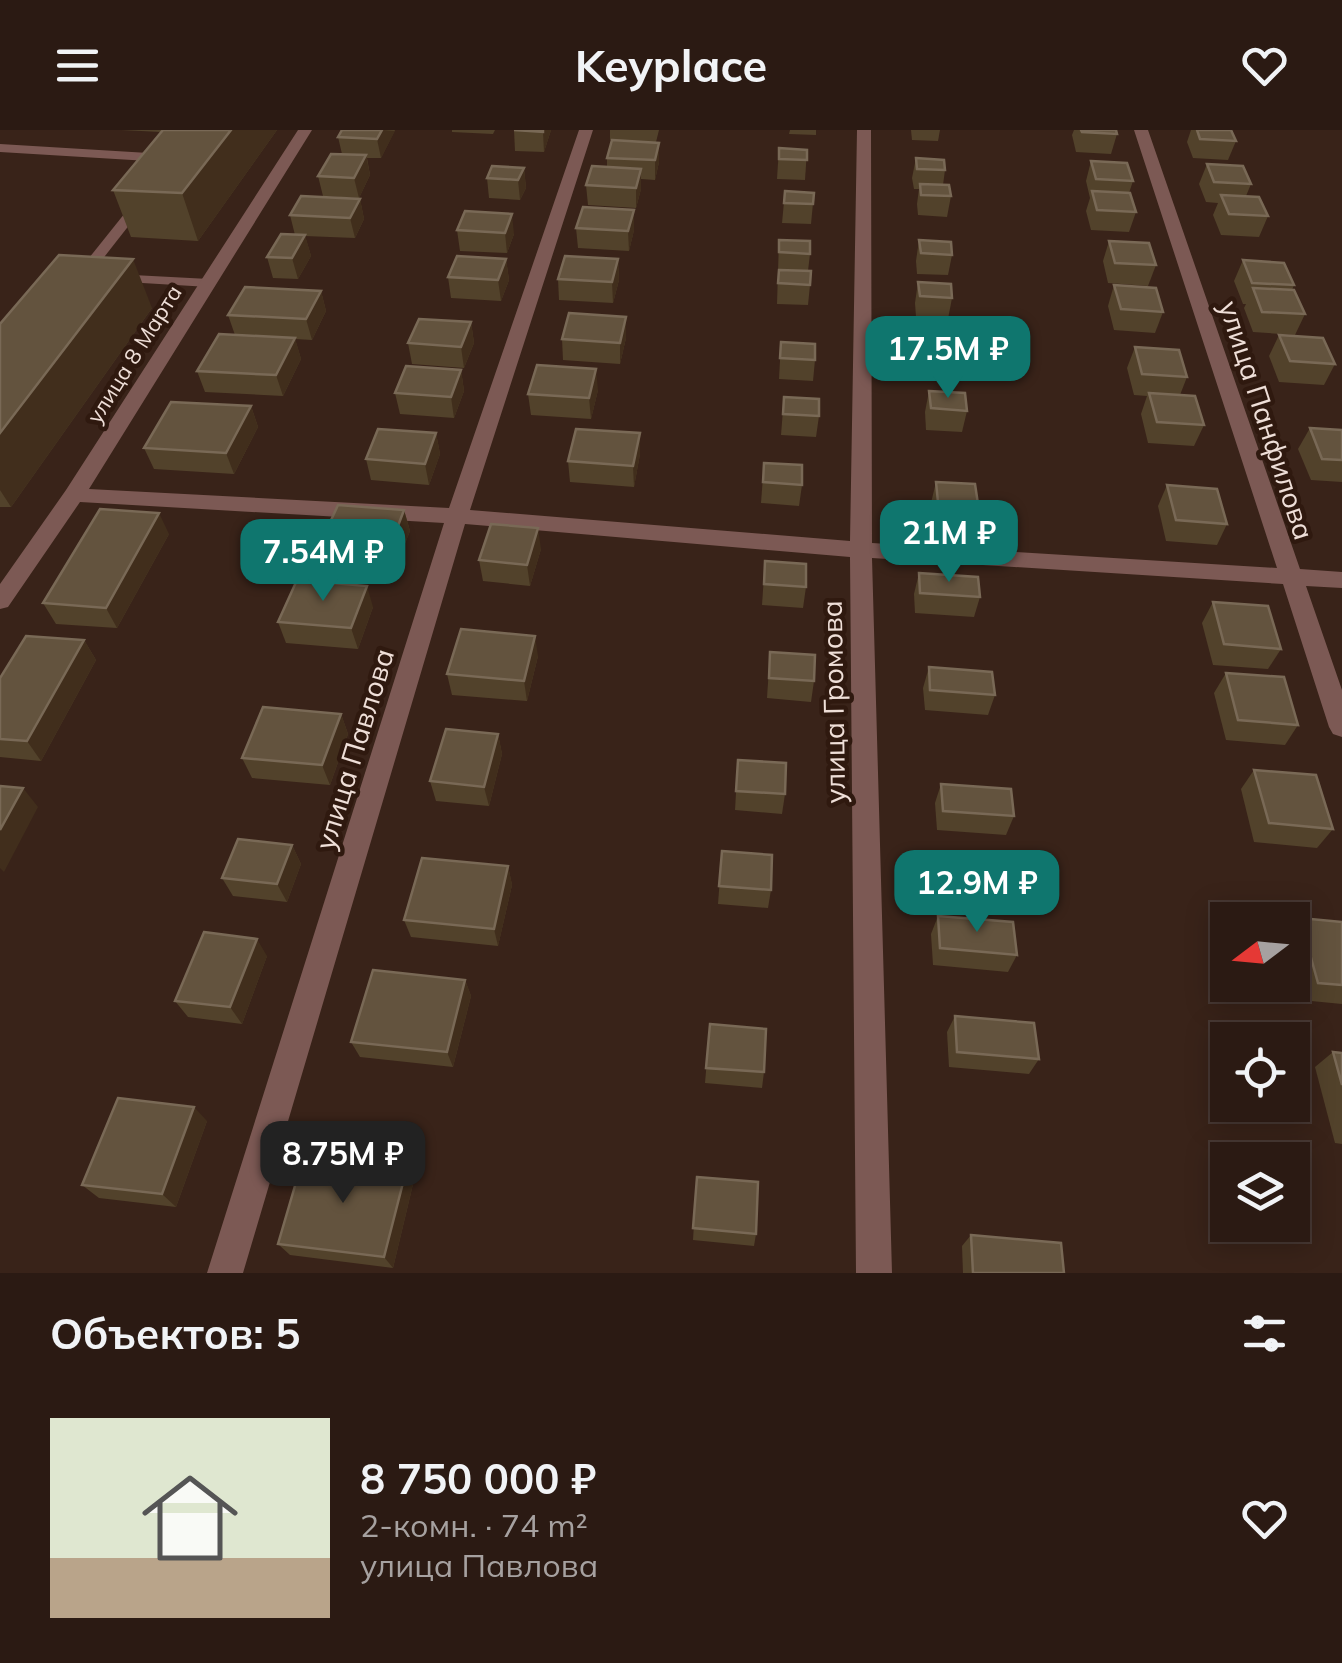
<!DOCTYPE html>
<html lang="ru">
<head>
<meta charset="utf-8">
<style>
	body { margin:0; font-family:Mulish,sans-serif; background:#372721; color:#f1f3f6; height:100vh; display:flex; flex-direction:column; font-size:38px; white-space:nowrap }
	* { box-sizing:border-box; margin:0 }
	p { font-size:32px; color:#a6a1a0 }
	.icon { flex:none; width:55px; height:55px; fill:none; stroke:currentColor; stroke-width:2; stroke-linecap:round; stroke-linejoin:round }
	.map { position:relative; height:1143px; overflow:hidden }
	.details { display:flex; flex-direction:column; background:#2b1a13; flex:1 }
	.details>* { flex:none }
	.needle { width:65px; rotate:254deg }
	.buttons { position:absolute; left:1210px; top:772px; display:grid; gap:20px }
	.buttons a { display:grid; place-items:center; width:100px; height:100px; border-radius:0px; background:#2b1a13; box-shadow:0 5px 25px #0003,0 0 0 2px #473833; font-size:50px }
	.price { position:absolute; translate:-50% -85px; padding:0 22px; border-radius:20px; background:#0f766e; color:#fff; font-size:32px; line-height:65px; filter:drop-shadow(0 2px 5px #0008) }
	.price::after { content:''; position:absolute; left:50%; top:60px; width:30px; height:22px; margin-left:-15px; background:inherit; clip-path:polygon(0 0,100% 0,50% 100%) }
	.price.current { background:#222; color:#fff }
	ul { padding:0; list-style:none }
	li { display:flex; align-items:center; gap:30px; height:250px; padding:0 50px }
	li span { display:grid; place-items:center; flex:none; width:280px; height:200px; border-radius:0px; color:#555 }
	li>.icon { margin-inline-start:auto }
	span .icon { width:120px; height:120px; fill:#fffc; stroke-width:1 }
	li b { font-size:42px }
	h2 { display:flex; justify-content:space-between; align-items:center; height:120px; padding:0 50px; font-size:42px }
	header { display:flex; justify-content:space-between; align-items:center; height:130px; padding:0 50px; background:#2b1a13; font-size:45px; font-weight:700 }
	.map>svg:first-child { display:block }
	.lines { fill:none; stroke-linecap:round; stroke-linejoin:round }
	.service { fill:#7c5954; fill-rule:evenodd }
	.minor { fill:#7c5954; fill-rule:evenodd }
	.wall { fill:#52422b }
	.shaded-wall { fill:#412e1c }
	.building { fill:#63533e; stroke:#796956; stroke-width:2.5 }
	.labels { text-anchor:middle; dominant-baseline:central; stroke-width:9; stroke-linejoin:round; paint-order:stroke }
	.far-street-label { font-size:22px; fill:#efdfd8; stroke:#2f190f }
	.street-label { font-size:28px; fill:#efdfd8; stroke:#2f190f }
</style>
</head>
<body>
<header><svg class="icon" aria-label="menu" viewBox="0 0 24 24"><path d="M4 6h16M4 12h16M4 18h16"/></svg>Keyplace<svg class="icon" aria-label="heart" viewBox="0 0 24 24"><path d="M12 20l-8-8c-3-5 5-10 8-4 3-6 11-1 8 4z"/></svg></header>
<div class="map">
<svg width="1342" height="1143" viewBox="0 0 1342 1143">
	<rect width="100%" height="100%" fill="#392319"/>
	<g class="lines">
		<g class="service">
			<path d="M0,14l165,10 6,4 -6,4 -165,-10z"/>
			<path d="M137,68l11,3 -61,78h-10v-6z"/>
			<path d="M114,144l95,5 7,4 -7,4 -100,-6v-6z"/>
		</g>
		<path class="minor" d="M298,0h14l-223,359 360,19 130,-378h14l-123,380 380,31 7,-411h14l1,413 405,25 -143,-438h14l152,439 42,3v16l-36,-2 36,104v47l-9,-3 -4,-7 -46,-143 -411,-26 20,715h-36l-6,-716 -385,-33 -222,749h-36l237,-750 -364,-21 -72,105 -8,2v-25l66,-94z"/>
	</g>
	<g class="wall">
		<path d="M121,0h156l-79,111 -67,-4 -18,-47 48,-58z"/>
		<path d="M342,0h53l-14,28h-14l3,17 -11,23 -36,-2 -5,-20 24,-22 -4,-17z"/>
		<path d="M452,0h43l-2,4 -41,-2z"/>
		<path d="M514,0h37l-7,22 -29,-1z"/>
		<path d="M610,0h49l-3,12 3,1v19l-4,18 -14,-1v10l-5,19 -48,-3 -2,-20 21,-18v-9l5,-18h-2z"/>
		<path d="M790,0h26v5l-27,-1z"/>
		<path d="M911,0h29l-2,11 -26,-1z"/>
		<path d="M1074,0h42l1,4 -6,20 -35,-2 -4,-17z"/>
		<path d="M1191,0h40l5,11 -8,19 -35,-2 -6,-16z"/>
		<path d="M779,18l28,2 -2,30 -28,-1z"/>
		<path d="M916,28l29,12 -2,15 8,11 -4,21 -29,-2 -1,-11 2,-15h-5l-2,-11z"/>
		<path d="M1091,31l42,20 -4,12 7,19 -7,20 -38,-2 -5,-19 4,-13 -4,-17z"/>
		<path d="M1207,34l44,20 -5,12 22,20 -9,21 -38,-2 -8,-20 5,-12 -12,-1 -7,-18z"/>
		<path d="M524,38l2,20 -6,12 -31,-2 -2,-20z"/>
		<path d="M785,61l29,2 -3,31 -29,-1z"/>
		<path d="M360,69l4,20 -9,19 -50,-2 6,20 -13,23 -25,-1 -6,-21 28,-22 -5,-20z"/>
		<path d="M634,80v20l-5,21 -51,-3 -2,-20z"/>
		<path d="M457,100l57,4 -7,19 -47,-2z"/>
		<path d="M779,110l31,14 -2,17 2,14 -2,20 -31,-1z"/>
		<path d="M919,110l33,15 -4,20 -31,-1 -1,-13z"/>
		<path d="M1109,111l47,24 -8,21 -40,-3 -5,-22z"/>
		<path d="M506,129l3,21 -8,21 -50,-3 -3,-21z"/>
		<path d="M618,129l1,21 -6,23 -54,-3 -1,-21z"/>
		<path d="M1243,130l51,25 -2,5 13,24 -10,21 -42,-3 -9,-24 2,-4h-3l-9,-23z"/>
		<path d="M918,152l34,16 -4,21 -32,-2 -1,-14z"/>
		<path d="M1114,155l49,27 -8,21 -41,-3 -6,-24z"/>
		<path d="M321,161l5,20 -14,29 -17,-1 6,20 -18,37 -78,-4 -8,-21 38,-36 -7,-20z"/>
		<path d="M152,178l-141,199h-11v-183z"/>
		<path d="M471,192l3,21 -10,25 -52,-4 -4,-21z"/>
		<path d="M928,197l36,17 -5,21 -34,-2 -1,-15z"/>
		<path d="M1279,205l56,29 -11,21 -45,-3 -10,-26z"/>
		<path d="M626,208l-6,26 -57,-4 -1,-21z"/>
		<path d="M781,212l34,18 -2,21 -34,-2z"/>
		<path d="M1135,217l52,30 -7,18 24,30 -10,21 -46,-3 -7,-29 6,-18 -13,-1 -7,-27z"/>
		<path d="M461,240l3,21 -10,27 -54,-4 -5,-21z"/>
		<path d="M598,260l-7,29 -60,-4 -3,-21z"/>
		<path d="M929,261l38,20 -5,21 -36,-2 -1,-18z"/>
		<path d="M784,267l35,19 -3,21 -35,-2z"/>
		<path d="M251,276l7,21 -24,47 -80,-5 -10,-21z"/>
		<path d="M1310,298l32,2v52l-31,-2 -13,-31z"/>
		<path d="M436,303l4,21 -11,31 -58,-5 -5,-21z"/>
		<path d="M640,324l-6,33 -64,-5 -2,-21z"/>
		<path d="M764,333l38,22 -3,21 -38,-3z"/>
		<path d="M936,352l42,22 -6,21 -39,-2 -2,-20z"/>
		<path d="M1167,355l60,39 -10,21 -51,-4 -8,-35z"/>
		<path d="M404,380l6,21 -15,37 -67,-5 -7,-21z"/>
		<path d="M169,404l-52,94 -61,-4 -13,-21z"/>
		<path d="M541,419l-11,37 -47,-5 -4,-21z"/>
		<path d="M765,431l41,26 -3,21 -41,-3z"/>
		<path d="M919,443l61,24 -6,20 -59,-4 -1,-19z"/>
		<path d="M1213,472l68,47 -13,20 -55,-4 -11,-42z"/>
		<path d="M373,477l-15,42 -72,-6 -8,-21z"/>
		<path d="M84,510l12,20 -55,101 -41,-4v-79z"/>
		<path d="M770,522l44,29 -3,21 -44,-4z"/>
		<path d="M538,526l-11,45 -75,-6 -5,-21z"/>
		<path d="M929,537l66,28 -7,20 -63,-5 -2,-22z"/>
		<path d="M1226,543l72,52 -13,20 -59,-5 -12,-47z"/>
		<path d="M341,584l7,20 -18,51 -78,-7 -10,-20z"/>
		<path d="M498,604l4,20 -13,52 -53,-5 -6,-20z"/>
		<path d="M738,630l47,34 -3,20 -47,-4z"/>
		<path d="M1254,640l79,59 -16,19 -63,-6 -13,-53z"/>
		<path d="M941,654l73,32 -8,19 -69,-5 -2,-27z"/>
		<path d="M292,715l9,19 -14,38 -54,-6 -11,-18z"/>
		<path d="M722,721l49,39 -3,18 -50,-4z"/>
		<path d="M508,736l4,19 -14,61 -87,-9 -7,-17z"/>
		<path d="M938,786l79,39 -9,17 -75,-7 -2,-31z"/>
		<path d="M1300,788l42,4v82l-41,-4 -9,-32v-42z"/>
		<path d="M267,826l-25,68 -54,-7 -13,-16z"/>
		<path d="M465,850l6,16 -18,71 -93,-10 -9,-15z"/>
		<path d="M955,886l84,43 -10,15 -80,-7 -2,-35z"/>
		<path d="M710,894l54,48 -2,16 -57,-5z"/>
		<path d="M1333,922l9,1v91l-7,-1 -20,-76z"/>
		<path d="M207,991l-31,86 -77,-9 -17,-13z"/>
		<path d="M697,1047l59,57 -2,12 -61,-6z"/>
		<path d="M414,1050l-21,88 -103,-13 -12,-11z"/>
		<path d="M971,1105l93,38h-101l-1,-27z"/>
	</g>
	<g class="shaded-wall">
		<path d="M231,0h46l-79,111 -16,-48z"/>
		<path d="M382,0l13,1 -14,27 -4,-19z"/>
		<path d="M543,0h8l-7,22 -1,-20z"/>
		<path d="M659,13v19l-4,18v-20z"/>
		<path d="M366,25l4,20 -11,23 -5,-20z"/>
		<path d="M524,38l2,20 -6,12 -2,-20z"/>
		<path d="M641,39v20l-5,19v-20z"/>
		<path d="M360,69l4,20 -9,19 -5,-20z"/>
		<path d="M634,80v20l-5,21 -1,-20z"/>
		<path d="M512,84l2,20 -7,19 -2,-20z"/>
		<path d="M305,105l6,21 -13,23 -6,-21z"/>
		<path d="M133,129l19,49 -141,199 -11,-17v-57z"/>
		<path d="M506,129l3,21 -8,21 -3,-21z"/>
		<path d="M618,129l1,21 -6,23 -1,-21z"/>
		<path d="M321,161l5,20 -14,29 -6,-21z"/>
		<path d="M626,187v21l-6,26v-21z"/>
		<path d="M471,192l3,21 -10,25 -3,-21z"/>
		<path d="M295,208l6,21 -18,37 -7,-21z"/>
		<path d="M596,239l2,21 -7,29 -2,-21z"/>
		<path d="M461,240l3,21 -10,27 -3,-21z"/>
		<path d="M251,276l7,21 -24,47 -8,-21z"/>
		<path d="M436,303l4,21 -11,31 -4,-21z"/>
		<path d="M640,303v21l-6,33 -1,-21z"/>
		<path d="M404,380l6,21 -15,37 -5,-21z"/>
		<path d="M159,383l10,21 -52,94 -11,-20z"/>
		<path d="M538,398l3,21 -11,37 -3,-21z"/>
		<path d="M367,456l6,21 -15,42 -7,-21z"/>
		<path d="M535,506l3,20 -11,45 -3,-20z"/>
		<path d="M84,510l12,20 -55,101 -14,-20z"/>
		<path d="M341,584l7,20 -18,51 -8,-20z"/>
		<path d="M498,604l4,20 -13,52 -5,-19z"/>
		<path d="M23,658l15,19 -34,65 -4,-4v-38z"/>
		<path d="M292,715l9,19 -14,38 -10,-18z"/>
		<path d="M508,736l4,19 -14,61 -4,-17z"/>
		<path d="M257,809l10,17 -25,68 -12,-17z"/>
		<path d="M465,850l6,16 -18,71 -6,-15z"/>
		<path d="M194,977l13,14 -31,86 -14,-13z"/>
		<path d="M407,1037l7,13 -21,88 -9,-11z"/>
	</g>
	<g class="building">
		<path d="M163,0h68l-49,63 -69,-3z"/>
		<path d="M342,0h40l-5,9 -39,-2z"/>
		<path d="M514,0h29v2z"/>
		<path d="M1081,0h35l1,4 -35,-2z"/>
		<path d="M1197,0h34l5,11 -36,-2z"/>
		<path d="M612,10l47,3 -4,17 -48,-2z"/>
		<path d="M779,18l28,2v10l-28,-1z"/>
		<path d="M331,24l35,1 -12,23 -36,-2z"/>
		<path d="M916,28l28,2 1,10 -28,-1z"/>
		<path d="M1091,31l36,2 6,18 -37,-2z"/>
		<path d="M1207,34l36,2 8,18 -37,-2z"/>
		<path d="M492,36l32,2 -6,12 -31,-2z"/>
		<path d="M592,36l49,3 -5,19 -50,-3z"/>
		<path d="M920,54l29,1 2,11 -30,-1z"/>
		<path d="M785,61l29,2 -1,11 -29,-1z"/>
		<path d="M1092,61l38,2 6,19 -39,-2z"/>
		<path d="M1221,65l38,2 9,19 -39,-2z"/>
		<path d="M301,66l59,3 -10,19 -60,-3z"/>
		<path d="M583,77l51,3 -6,21 -52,-3z"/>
		<path d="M465,81l47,3 -7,19 -48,-3z"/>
		<path d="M281,104l24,1 -13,23 -25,-1z"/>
		<path d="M779,110l31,1v13l-31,-2z"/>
		<path d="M919,110l32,2 1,13 -31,-2z"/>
		<path d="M1109,111l40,2 7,22 -41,-2z"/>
		<path d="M59,125l74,4 -133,174v-109z"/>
		<path d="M457,126l49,3 -8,21 -50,-3z"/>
		<path d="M565,126l53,3 -6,23 -54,-3z"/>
		<path d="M1243,130l41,3 10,22 -42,-2z"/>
		<path d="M779,140l32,1 -1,14 -32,-2z"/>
		<path d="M918,152l33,2 1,14 -32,-2z"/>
		<path d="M1114,155l42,3 7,24 -42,-3z"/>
		<path d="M245,157l76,4 -15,28 -78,-4z"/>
		<path d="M1253,158l41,2 11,24 -43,-2z"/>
		<path d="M569,183l57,4 -6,26 -58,-4z"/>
		<path d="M419,189l52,3 -10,25 -53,-4z"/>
		<path d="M928,197l34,2 2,15 -35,-2z"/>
		<path d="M219,204l76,4 -19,37 -79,-4z"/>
		<path d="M1279,205l44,3 12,26 -45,-3z"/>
		<path d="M781,212l34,2v16l-35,-2z"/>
		<path d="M1135,217l44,3 8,27 -45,-3z"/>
		<path d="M537,235l59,4 -7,29 -61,-4z"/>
		<path d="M406,236l55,4 -10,27 -56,-4z"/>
		<path d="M929,261l36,2 2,18 -36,-3z"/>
		<path d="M1149,263l46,3 9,29 -47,-3z"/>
		<path d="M784,267l35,2v17l-36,-2z"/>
		<path d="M171,272l80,4 -25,47 -82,-5z"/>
		<path d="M1310,298l32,2v30l-20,-1z"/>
		<path d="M378,299l58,4 -11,31 -59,-5z"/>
		<path d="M576,299l64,4 -7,33 -65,-5z"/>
		<path d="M764,333l38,2v20l-39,-3z"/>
		<path d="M936,352l39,2 3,20 -40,-2z"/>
		<path d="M1167,355l50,4 10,35 -51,-4z"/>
		<path d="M338,375l66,5 -14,37 -69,-5z"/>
		<path d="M100,379l59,4 -53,95 -63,-5z"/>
		<path d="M491,394l47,4 -11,37 -48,-5z"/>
		<path d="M765,431l41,3v23l-42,-3z"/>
		<path d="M919,443l59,4 2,20 -60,-4z"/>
		<path d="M297,450l70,6 -16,42 -73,-6z"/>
		<path d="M1213,472l55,4 13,43 -57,-5z"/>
		<path d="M461,499l74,7 -11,45 -77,-7z"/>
		<path d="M26,506l58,4 -57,101 -27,-2v-61z"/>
		<path d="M770,522l45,3 -1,26 -45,-3z"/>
		<path d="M929,537l63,5 3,23 -65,-5z"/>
		<path d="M1226,543l58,4 14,48 -60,-5z"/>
		<path d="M263,577l78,7 -19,51 -80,-7z"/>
		<path d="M446,599l52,5 -14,53 -54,-6z"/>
		<path d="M738,630l48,3 -1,31 -49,-3z"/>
		<path d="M1254,640l62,5 17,54 -64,-6z"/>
		<path d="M941,654l70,5 3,27 -71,-5z"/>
		<path d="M0,656l23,2 -23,42z"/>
		<path d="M238,709l54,6 -15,39 -55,-6z"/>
		<path d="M722,721l50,4 -1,35 -52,-4z"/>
		<path d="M422,728l86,8 -14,63 -90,-9z"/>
		<path d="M938,786l75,6 4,33 -77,-7z"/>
		<path d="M1300,788l42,4v63l-24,-2z"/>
		<path d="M204,802l53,7 -27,68 -55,-6z"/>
		<path d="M373,840l92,10 -18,72 -96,-10z"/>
		<path d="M955,886l79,7 5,36 -82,-7z"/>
		<path d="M710,894l56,5 -2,43 -58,-4z"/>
		<path d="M1333,922l9,1v32z"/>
		<path d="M118,968l76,9 -32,87 -80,-9z"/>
		<path d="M304,1025l103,12 -23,90 -106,-13z"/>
		<path d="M697,1047l61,5 -2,52 -63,-6z"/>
		<path d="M971,1105l90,8 3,30h-91z"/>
	</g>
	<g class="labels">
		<g class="far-street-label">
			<text transform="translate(134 224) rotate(-58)">улица 8 Марта</text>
		</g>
		<g class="street-label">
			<text transform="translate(1267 290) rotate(72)">улица Панфилова</text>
			<text transform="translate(833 572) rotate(-91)">улица Громова</text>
			<text transform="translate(354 619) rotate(-73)">улица Павлова</text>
		</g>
	</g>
</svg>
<div class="buttons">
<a><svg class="needle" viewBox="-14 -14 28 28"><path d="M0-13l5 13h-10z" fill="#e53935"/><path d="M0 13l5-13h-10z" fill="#a6a1a0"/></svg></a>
<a><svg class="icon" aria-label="locate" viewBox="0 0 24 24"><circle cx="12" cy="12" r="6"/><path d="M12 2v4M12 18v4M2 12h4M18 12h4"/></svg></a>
<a><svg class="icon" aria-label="layers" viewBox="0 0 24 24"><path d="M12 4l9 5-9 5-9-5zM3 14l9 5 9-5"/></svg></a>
</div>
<b class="price" style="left:948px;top:271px">17.5M ₽</b>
<b class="price" style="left:949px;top:455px">21M ₽</b>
<b class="price" style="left:323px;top:474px">7.54M ₽</b>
<b class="price" style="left:977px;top:805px">12.9M ₽</b>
<b class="price current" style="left:343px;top:1076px">8.75M ₽</b>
</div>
<section class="details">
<h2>Объектов: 5<svg class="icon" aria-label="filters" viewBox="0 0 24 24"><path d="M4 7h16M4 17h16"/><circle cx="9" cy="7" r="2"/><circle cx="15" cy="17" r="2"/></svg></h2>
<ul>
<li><span style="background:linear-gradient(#dfe7d0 70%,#b9a48a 0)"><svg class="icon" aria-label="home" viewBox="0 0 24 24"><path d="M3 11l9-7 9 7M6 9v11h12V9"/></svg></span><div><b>8 750 000 ₽</b><p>2-комн. · 74 m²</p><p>улица Павлова</p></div><svg class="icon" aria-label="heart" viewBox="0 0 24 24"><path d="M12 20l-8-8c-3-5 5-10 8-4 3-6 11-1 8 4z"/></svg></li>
</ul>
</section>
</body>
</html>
